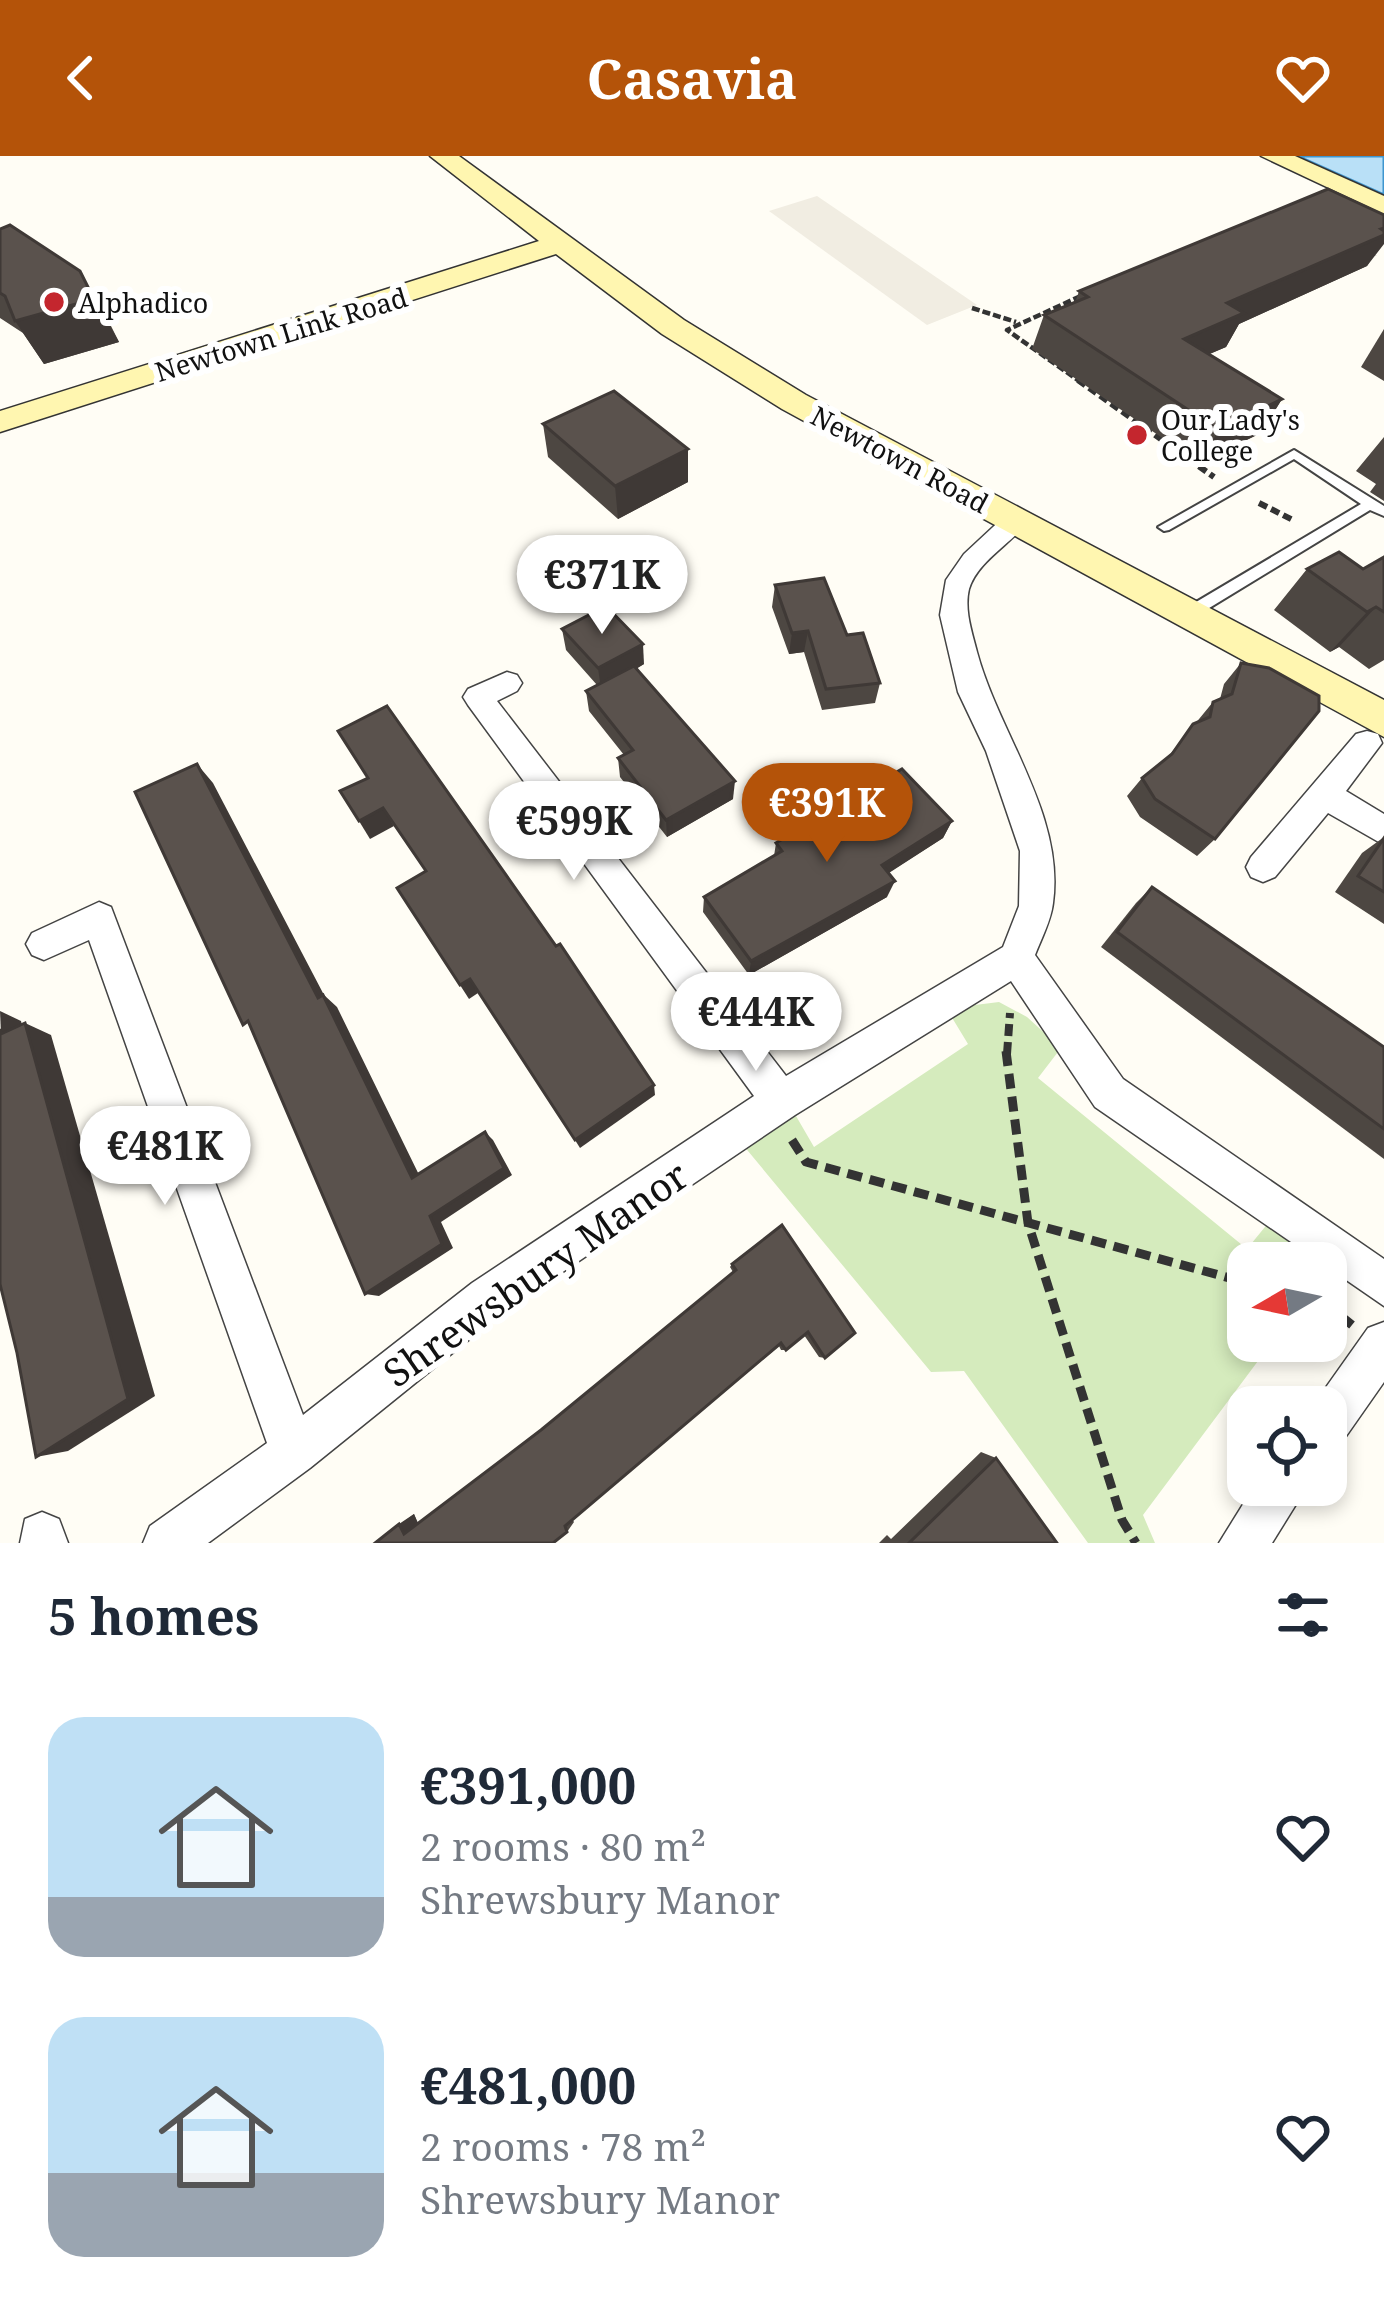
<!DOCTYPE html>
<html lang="en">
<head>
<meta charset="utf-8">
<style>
	body { margin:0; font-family:"Noto Serif",serif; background:#f6f6f7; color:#1f2937; height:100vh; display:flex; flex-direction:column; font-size:45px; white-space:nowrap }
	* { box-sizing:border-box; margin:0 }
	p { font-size:39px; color:#747a83 }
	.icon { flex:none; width:66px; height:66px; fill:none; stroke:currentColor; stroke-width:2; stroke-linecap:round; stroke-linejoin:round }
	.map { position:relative; height:1387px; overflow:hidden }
	.sheet { display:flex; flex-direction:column; background:#fff; flex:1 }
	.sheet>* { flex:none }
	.needle { width:78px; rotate:261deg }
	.controls { position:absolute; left:1227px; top:1086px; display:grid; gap:24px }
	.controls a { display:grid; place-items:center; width:120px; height:120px; border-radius:24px; background:#fff; box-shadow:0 6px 18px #0003; font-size:60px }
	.price { position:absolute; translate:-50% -102px; padding:0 27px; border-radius:42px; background:#fff; color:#222; font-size:39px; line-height:78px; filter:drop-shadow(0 3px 6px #0008) }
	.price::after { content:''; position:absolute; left:50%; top:72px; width:36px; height:27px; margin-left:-18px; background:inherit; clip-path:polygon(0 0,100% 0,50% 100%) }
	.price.selected { background:#b45309; color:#fff }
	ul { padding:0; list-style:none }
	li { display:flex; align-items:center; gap:36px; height:300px; padding:0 48px }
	li span { display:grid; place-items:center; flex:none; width:336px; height:240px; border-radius:36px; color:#555 }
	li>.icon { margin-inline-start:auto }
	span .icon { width:144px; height:144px; fill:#fffc; stroke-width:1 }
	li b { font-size:51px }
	h2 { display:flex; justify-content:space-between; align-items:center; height:144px; padding:0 48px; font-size:51px }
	header { display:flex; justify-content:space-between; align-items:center; height:156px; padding:0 48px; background:#b45309; color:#fff; font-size:54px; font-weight:700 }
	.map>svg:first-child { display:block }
	.green { fill:#d5ebbd }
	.plaza { fill:#f1ede2 }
	.water { fill:#b9e0f7; stroke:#3f96cf; stroke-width:3 }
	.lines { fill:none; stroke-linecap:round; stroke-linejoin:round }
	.lane-casing { stroke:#444; stroke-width:4 }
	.street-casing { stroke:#444; stroke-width:3 }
	.secondary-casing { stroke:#333; stroke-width:3 }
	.path-far3 { stroke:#333; stroke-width:4.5; stroke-dasharray:8 3; stroke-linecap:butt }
	.path-far2 { stroke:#333; stroke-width:6; stroke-dasharray:9 4.5; stroke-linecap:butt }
	.path-far1 { stroke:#333; stroke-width:8; stroke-dasharray:12 6; stroke-linecap:butt }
	.path { stroke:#333; stroke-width:9; stroke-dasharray:15 8; stroke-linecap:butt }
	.lane { fill:#fff; fill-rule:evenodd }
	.street { fill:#fff; fill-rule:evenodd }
	.secondary { fill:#fff6b0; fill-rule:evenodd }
	.wall { fill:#4d4742 }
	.shaded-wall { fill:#3f3936 }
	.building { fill:#5a524d; stroke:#3f3936; stroke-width:3 }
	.poi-dot { fill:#c4262e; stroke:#fff; stroke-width:4.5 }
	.labels { text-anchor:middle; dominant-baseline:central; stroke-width:12; stroke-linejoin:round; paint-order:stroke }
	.far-poi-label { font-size:27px; fill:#111; stroke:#fff; text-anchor:start }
	.far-street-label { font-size:27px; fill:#111; stroke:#fff }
	.near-street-label { font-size:39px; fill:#111; stroke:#fff }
</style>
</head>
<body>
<header><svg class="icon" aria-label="back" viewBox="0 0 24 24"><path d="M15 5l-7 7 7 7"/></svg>Casavia<svg class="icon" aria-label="heart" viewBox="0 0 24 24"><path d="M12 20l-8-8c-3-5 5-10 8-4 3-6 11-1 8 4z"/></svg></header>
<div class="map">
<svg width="1384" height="1387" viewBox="0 0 1384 1387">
	<rect width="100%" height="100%" fill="#fffdf5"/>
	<g class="green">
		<path d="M999,846l28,15 34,31 -23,30 209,171 22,-27 54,41h-75v78h25l-130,174 12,28h-67l-124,-172 -33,1 -188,-227 53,-29 18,31 154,-103 -17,-28 24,-11z"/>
		<path d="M1326,1109c22,39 24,55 0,94l-22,-18h22z"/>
	</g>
	<path class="plaza" d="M817,40l160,109 -50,20 -158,-114z"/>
	<path class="water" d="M1297,0h87v39z"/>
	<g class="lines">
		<g class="lane-casing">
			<path id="lane" d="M1294,294l90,56v10l-14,-6 -174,106h-10v-8l175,-104 -67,-45 -125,71 -5,1 -6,-4z"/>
		</g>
		<g class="street-casing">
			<g id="street">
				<path d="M1016,355l13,9c-16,23 -51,40 -60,69 -5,21 3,43 8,63 22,82 88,163 76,251 -2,18 -12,36 -18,52l88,124 261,180v47l-289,-199 -84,-126 -216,134 -293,198 -192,155 -102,75h-65l7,-17 117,-83 -178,-503 -45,20 -12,-5 -6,-11 6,-11 67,-31 12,5 192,508 169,-132 282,-187 -286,-391 -5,-8 5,-8 39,-17 10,3 5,8 -5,8 -20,10 289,375 217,-129 16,-41 1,-55 -34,-100 -28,-59 -18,-77 6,-35 18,-26 43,-40z"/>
				<path d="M1367,575l11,3 4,9 -36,48 38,23v31l-56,-32 -53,64 -12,5 -12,-5 -5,-10 5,-10 105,-123z"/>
				<path d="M1384,1166v60l-42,60 -16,7v-42h-14l56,-79z"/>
				<path d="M1255,1329h53l-36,58h-53z"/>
				<path d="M42,1356l17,7 9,24h-48l5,-24z"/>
			</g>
		</g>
		<g class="secondary-casing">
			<g id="secondary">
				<path d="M430,0h29l225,164 122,75 578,305v37l-602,-328 -120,-75 -106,-80 -556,178v-21l539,-170z"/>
				<path d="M1261,0h34l89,40v18z"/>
			</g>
		</g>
		<g class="path-far3">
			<path d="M972,152l44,14"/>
			<path d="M1082,227l-75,-53 76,-35"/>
		</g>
		<g class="path-far2">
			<path d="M1078,224l136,97"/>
			<path d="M1259,347l34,17"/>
		</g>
		<path class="path-far1" d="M1007,898l3,-41"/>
		<g class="path">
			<path d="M1006,895l22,172 94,297 14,23"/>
			<path d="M792,984l14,22 442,121"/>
			<path d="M1326,1148l26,21"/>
		</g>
		<use href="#lane" class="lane"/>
		<use href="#street" class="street"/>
		<use href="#secondary" class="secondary"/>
	</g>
	<g class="wall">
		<path d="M0,73l105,85 14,28 -75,22 -21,-31 -23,-15z"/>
		<path d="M1377,99l-4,1 -6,10 -128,58 -13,23 -17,7 73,45 -21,34 -62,30 -167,-114 12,-34 31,-12 4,-12z"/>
		<path d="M1384,173v52l-23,-14z"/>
		<path d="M543,268l145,25v33l-70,37 -70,-62z"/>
		<path d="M1384,281v64l-14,-9 6,-8 -20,-13z"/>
		<path d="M1384,401v103l-15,9 -30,-22 -9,5 -56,-42 33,-41h56z"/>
		<path d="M775,429l72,50 33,48 -5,20 -53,7 -18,-58 -15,2 -17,-47z"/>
		<path d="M562,473l82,35 -8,5 97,130 -66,38 -47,-60 -2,-19 6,-3 -35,-44 -3,-20 11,-6 -31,-35z"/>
		<path d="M1241,507l-26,176 -18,17 -57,-39 -13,-21 15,-18 25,-20 46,-56 7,-3 4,-15z"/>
		<path d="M952,665l-9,17 -55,35 -1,24 -138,78 -46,-63 1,-15 70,-41 2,-13z"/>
		<path d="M1384,681v87l-49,-32 27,-39z"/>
		<path d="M1152,731l232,160v112l-283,-212 35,-44z"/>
		<path d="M782,1069l43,133 -6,-1 -15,-22 -18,15h-5l-2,-4 -207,173 2,3 -7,10 -192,11 39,-29 4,9 123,-93 192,-158 -3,-5 2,-3z"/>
		<path d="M981,1296l15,6 61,85h-178l8,-8 4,4z"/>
	</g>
	<g class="shaded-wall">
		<path d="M1384,72v16l-17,22 -128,58 -13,23 -58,25 16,-33 43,-36z"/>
		<path d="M80,115l39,71 -75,22 -29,-43z"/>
		<path d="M1282,243l-21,34 -62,30 20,-33z"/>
		<path d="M688,293v33l-70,37 -3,-33z"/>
		<path d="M1376,451l-37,40 -9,5 37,-40z"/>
		<path d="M808,475l-4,21 -15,2 3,-21z"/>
		<path d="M643,488l1,20 -43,25 -3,-21z"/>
		<path d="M197,608l16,19 111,212 13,12 87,178 -12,-7z"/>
		<path d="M735,625l-2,18 -66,38 -1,-17z"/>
		<path d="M383,652l11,18 -24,13 -11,-18z"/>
		<path d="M952,665l-9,17 -68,44 7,-17z"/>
		<path d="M895,725l-8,16 -138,78 2,-14z"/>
		<path d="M470,823l8,14 -9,6 -9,-14z"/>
		<path d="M0,855l21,10 7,25 -27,-12z"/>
		<path d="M25,867l26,12 104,361 -87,55 -32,6z"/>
		<path d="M654,929l1,10 -75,53 -5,-8z"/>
		<path d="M485,976l8,8 19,35 -71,47 12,26 -74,48 -14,-2 65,-78z"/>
		<path d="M414,1358l4,10 -14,10 -5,-10z"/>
	</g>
	<g class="building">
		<path d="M1328,33l56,26v13l-3,1 3,2v4l-157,68 17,10 -60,26 98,60 -63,31 -175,-115 44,-18 -9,-6z"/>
		<path d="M10,69l70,46 14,28 -79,22 -10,-25 -5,-3v-64z"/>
		<path d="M614,235l74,58 -73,37 -72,-62z"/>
		<path d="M1339,396l24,17 21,-12v55l-8,-5 -9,5 -60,-43z"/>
		<path d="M824,422l23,57 16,-2 17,50 -54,6 -18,-58 -16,2 -17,-48z"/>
		<path d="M606,450l37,38 -45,24 -36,-39z"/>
		<path d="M1241,507l28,5 50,28v15l-104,128 -60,-40 -13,-21 30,-24 21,-30 17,-7 3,-15 19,-8z"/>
		<path d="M634,510l101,115 -69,39 -48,-62 15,-8 -47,-59z"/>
		<path d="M387,550l169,240 4,-2 94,141 -79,55 -105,-161 -10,6 -63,-97 29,-17 -43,-63 -24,13 -19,-30 28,-13 -30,-47z"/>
		<path d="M197,608l121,234 5,-3 89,183 73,-46 19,36 -74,48 12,28 -77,50 -117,-273 -5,4 -108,-233z"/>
		<path d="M902,613l50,52 -70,44 13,16 -144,80 -47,-64 78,-46 -6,-8z"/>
		<path d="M1384,682v54l-26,-16z"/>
		<path d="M1152,731l232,160v82l-267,-197z"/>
		<path d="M25,867l103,376 -92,58 -19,-104 -17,-69v-255l1,5z"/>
		<path d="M782,1069l73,108 -30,25 -17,-26 -22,18 -5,-7 -216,183 2,6 -14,11h-178l24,-19 5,10 137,-104 195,-160 -4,-6z"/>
		<path d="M996,1302l61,85h-148z"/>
	</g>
	<g class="poi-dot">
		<circle cx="54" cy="146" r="12"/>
		<circle cx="1137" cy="279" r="12"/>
	</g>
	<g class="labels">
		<g class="far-poi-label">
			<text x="78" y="146">Alphadico</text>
			<text x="1161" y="263">Our Lady's<tspan x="1161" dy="31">College</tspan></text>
		</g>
		<g class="far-street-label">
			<text transform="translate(281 178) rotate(-17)">Newtown Link Road</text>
			<text transform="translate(900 303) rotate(28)">Newtown Road</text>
		</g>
		<g class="near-street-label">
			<text transform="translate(535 1117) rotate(-35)">Shrewsbury Manor</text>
		</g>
	</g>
</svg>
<div class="controls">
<a><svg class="needle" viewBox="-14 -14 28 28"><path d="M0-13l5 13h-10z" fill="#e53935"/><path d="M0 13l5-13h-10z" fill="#747a83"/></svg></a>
<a><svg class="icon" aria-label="locate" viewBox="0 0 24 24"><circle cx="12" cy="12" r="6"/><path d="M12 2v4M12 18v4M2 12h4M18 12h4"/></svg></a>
</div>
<b class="price" style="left:602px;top:481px">€371K</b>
<b class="price selected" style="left:827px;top:709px">€391K</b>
<b class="price" style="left:574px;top:727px">€599K</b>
<b class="price" style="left:756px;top:918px">€444K</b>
<b class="price" style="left:165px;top:1052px">€481K</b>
</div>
<section class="sheet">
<h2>5 homes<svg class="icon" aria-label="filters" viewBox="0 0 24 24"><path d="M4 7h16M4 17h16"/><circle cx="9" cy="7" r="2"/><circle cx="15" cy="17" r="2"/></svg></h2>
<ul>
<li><span style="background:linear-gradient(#bfe0f5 75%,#9aa5b1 0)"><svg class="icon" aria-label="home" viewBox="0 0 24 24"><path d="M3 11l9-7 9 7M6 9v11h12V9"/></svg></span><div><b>€391,000</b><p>2 rooms · 80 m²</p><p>Shrewsbury Manor</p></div><svg class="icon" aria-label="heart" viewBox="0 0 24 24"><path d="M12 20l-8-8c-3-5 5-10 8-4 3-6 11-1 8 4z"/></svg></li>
<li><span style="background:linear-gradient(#bfe0f5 65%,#9aa5b1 0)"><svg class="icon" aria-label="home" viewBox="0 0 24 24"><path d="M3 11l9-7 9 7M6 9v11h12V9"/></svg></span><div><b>€481,000</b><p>2 rooms · 78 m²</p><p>Shrewsbury Manor</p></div><svg class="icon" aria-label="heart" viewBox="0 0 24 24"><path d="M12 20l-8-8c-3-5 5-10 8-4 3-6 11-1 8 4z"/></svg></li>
</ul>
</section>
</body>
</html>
